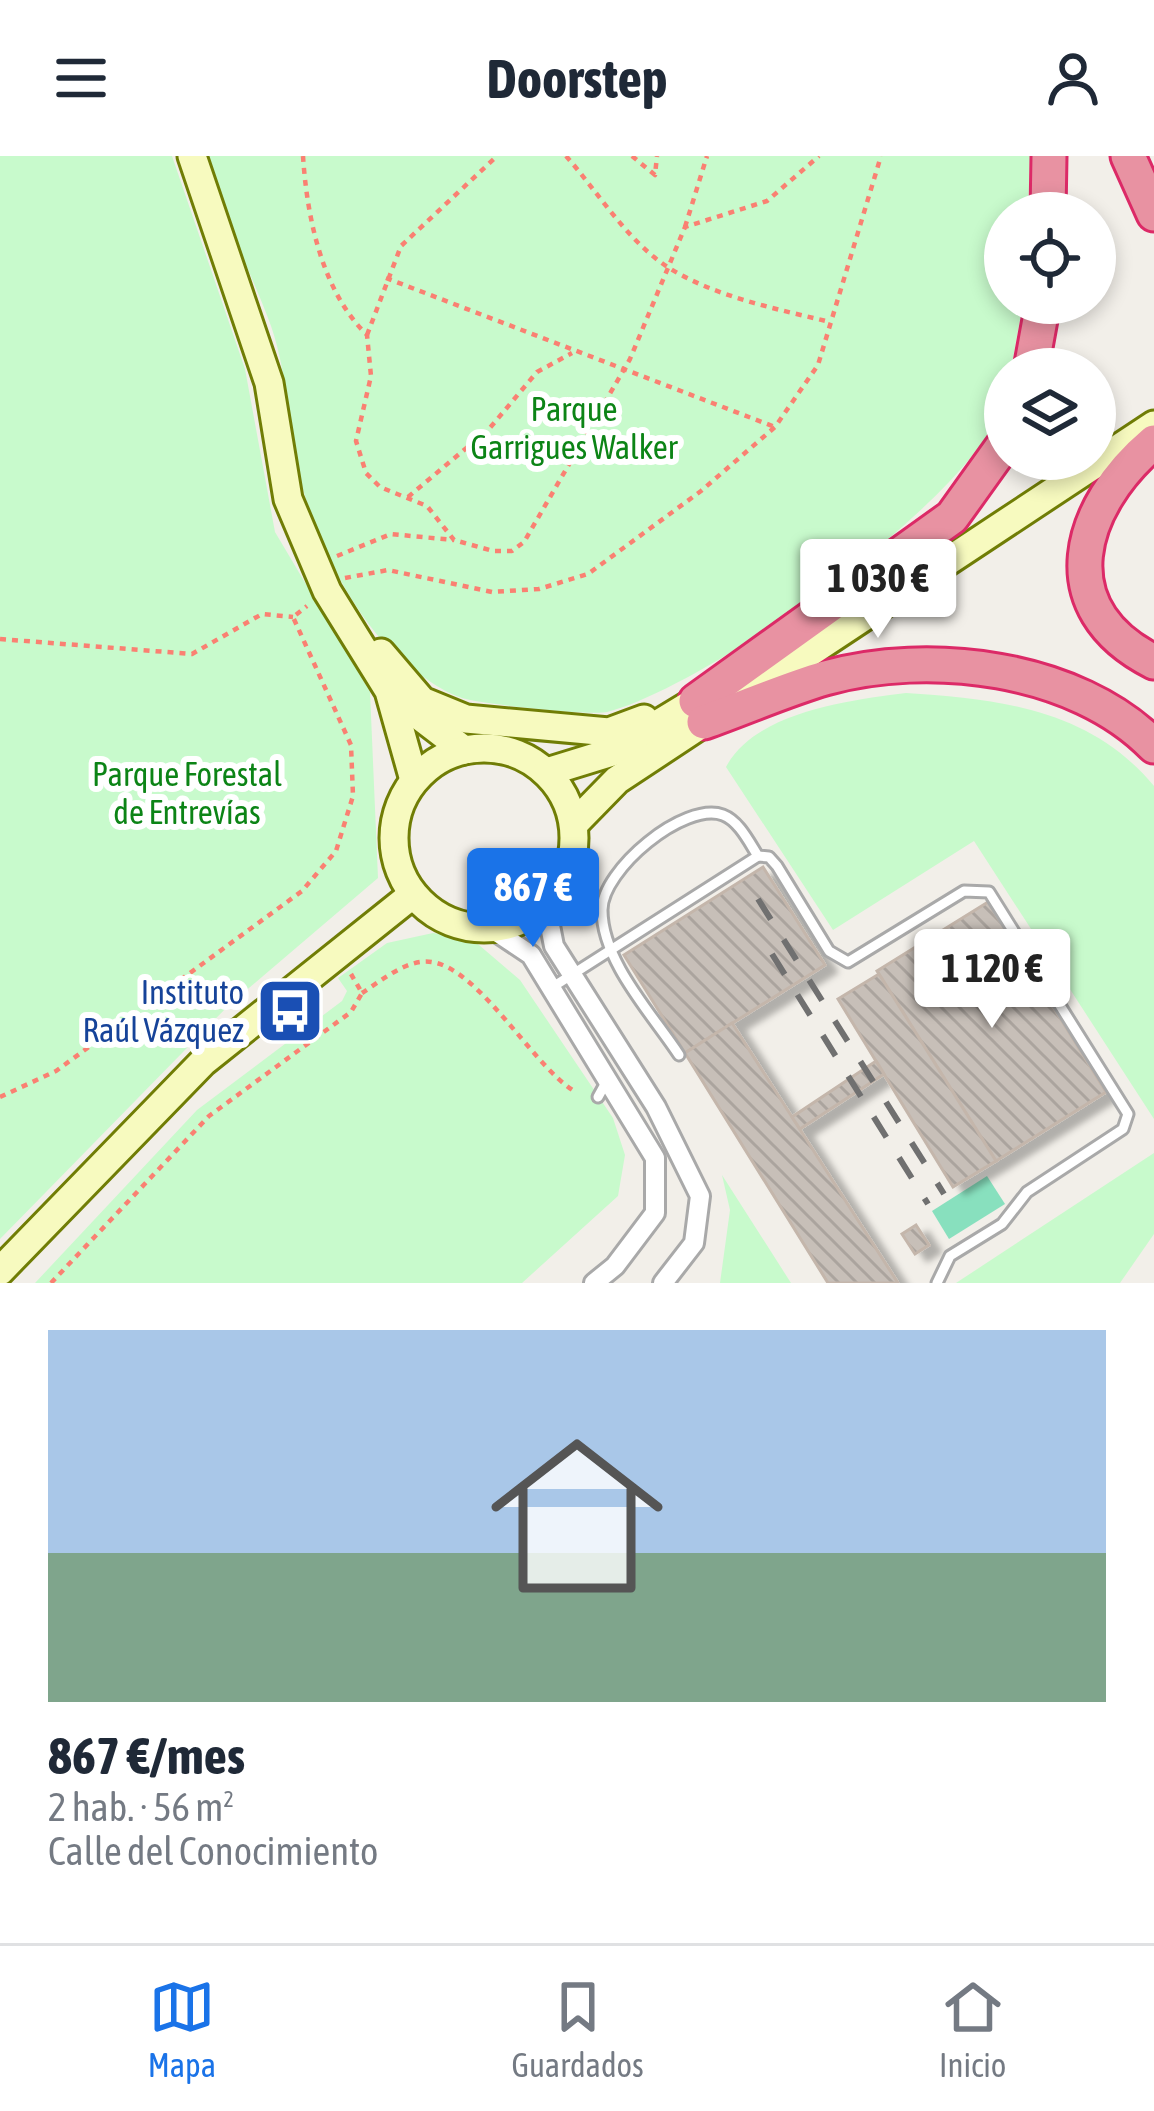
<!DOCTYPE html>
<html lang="es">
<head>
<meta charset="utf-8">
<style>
	body { margin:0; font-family:"Asap Condensed",sans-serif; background:#f2f2f3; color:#1f2937; height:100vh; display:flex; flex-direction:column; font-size:45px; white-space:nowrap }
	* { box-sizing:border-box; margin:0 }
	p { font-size:39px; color:#747a83 }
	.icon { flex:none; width:66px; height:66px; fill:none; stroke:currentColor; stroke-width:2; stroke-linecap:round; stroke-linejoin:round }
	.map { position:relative; height:1127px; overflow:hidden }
	.details { display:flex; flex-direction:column; background:#fff; flex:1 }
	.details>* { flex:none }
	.tools { position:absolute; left:984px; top:36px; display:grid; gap:24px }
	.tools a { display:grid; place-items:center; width:132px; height:132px; border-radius:50%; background:#fff; box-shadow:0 6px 18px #0003; font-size:60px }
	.price { position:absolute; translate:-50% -102px; padding:0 27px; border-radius:12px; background:#fff; color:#222; font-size:39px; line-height:78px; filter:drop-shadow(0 3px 6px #0008) }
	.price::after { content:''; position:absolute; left:50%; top:72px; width:36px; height:27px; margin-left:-18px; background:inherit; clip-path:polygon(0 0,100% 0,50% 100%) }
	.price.on { background:#1a73e8; color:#fff }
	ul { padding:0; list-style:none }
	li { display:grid; align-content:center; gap:24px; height:636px; padding:0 48px }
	li span { display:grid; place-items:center; height:372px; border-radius:0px; color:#555 }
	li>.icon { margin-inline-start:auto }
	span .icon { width:216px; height:216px; fill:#fffc; stroke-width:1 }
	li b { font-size:51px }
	header { display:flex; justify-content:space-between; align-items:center; height:156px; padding:0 48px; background:#fff; font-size:54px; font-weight:700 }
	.menu { display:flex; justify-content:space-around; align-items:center; height:168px; border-top:3px solid #e0e1e3; background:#fff; font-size:33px; color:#747a83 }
	.menu a { display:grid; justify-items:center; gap:6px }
	.menu .on { color:#1a73e8 }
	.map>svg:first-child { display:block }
	.park { fill:#c8facc }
	.pitch { fill:#88e0be }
	.building { fill:url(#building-back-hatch); stroke:#c4b6ab; stroke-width:3; filter:url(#shadow) }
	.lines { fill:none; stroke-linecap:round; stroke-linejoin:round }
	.lane-casing { stroke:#a9a9a9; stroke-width:15 }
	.street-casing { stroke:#a9a9a9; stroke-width:24 }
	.secondary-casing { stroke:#707d05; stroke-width:33 }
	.highway-casing { stroke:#dc2a67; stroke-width:39 }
	.path { stroke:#fa8072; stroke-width:4.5; stroke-dasharray:6 6; stroke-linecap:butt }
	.lane { stroke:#fff; stroke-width:9 }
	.street { stroke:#fff; stroke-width:18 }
	.secondary { stroke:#f7fabf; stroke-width:27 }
	.highway { stroke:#e892a2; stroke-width:33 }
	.rail { stroke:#707070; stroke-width:6; stroke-dasharray:24 24; stroke-linecap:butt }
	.labels { text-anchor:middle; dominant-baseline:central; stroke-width:12; stroke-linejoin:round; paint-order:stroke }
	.park-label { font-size:33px; fill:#0c8416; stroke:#fff }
	.transit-label { font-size:33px; fill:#164399; stroke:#fff; text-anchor:end }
</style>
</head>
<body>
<header><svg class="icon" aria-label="menu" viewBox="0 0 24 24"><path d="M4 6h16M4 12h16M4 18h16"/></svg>Doorstep<svg class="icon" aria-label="person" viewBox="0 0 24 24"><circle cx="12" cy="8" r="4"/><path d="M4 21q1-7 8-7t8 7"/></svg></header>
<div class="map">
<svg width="1154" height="1127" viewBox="0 0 1154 1127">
	<defs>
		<pattern id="building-back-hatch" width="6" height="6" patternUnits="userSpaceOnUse" patternTransform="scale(3)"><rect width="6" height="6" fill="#c7bfb8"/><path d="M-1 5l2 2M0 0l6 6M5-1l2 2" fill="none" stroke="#aba49e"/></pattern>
		<filter id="shadow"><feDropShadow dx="12" dy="7" stdDeviation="3" flood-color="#0004"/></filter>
	</defs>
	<rect width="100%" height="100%" fill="#f2efe9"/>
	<g class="park">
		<path d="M0,0h172l73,213 30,163 95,160 8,186 -149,127 -229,234z"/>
		<path d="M209,0h821l-2,57h-23v90h18l-12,66h-6c0,12 1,25 -2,36 -33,97 -298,282 -396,307 -15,4 -127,-8 -145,-14 -13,-4 -29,-14 -40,-22 -56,-37 -98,-117 -117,-180 -17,-55 -15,-115 -34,-170 -21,-58 -51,-109 -62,-170z"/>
		<path d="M906,537c93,6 184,16 248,93v333l-180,-278 -141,89 -107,-163c29,-55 124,-67 180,-74z"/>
		<path d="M433,777l39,6 48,41 93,138 12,37 -7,41 -96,87h-487l162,-173 145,-109 5,-10 -9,-13 49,-35z"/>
		<path d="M1154,997v81l-34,49h-164z"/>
		<path d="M722,1019l69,108h-71l10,-73z"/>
	</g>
	<path class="pitch" d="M987,1020l18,28 -56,35 -17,-28z"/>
	<g class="building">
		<path d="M763,711l62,98 -140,88 -61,-98z"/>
		<path d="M988,746l118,190 -110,69 -119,-190z"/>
		<path d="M879,818l117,187 -43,26 -115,-188z"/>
		<path d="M732,867l60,94 106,166h-70l-143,-230z"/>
		<path d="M876,905l8,13 -84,55 -8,-12z"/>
		<path d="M916,1069l13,20 -14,9 -13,-20z"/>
	</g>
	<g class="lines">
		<g class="lane-casing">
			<g id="lane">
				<path d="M551,832l207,-132"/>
				<path d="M679,899c-27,-41 -77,-94 -77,-145 0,-40 82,-109 121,-95 16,6 26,27 35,41l11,1 8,9 52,85 19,11 116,-71 25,1 139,222 -5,15 -96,63 -25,32 -52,32 -13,27"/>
				<path d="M598,941l10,-18"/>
			</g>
		</g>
		<g class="street-casing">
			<g id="street">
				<path d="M546,749l8,41 102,161 44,89 -6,47 -31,40"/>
				<path d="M492,773l39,26 124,203v55l-40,53 -21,17"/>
			</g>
		</g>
		<g class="secondary-casing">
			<g id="secondary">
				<path d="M192,0l77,227 19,116 39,92 62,100 25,89"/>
				<path d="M381,497l41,48 44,18 143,13 35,-13"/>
				<path d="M396,542l68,52"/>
				<circle cx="484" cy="682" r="90"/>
				<path d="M547,616l65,-20 102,-62"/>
				<path d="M574,668l43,-44 537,-355"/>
				<path d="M0,1115l203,-209 209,-167"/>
			</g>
		</g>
		<g class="highway-casing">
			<g id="highway">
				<path d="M1128,0l26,58"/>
				<path d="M1048,57l1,-57"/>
				<path d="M1031,213l12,-66"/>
				<path d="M1154,286c-76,64 -107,166 0,220"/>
				<path d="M696,545l256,-184 53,-74"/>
				<path d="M704,566c40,-14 80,-32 121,-44 103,-29 251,-12 329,68"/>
			</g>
		</g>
		<g class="path">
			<path d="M303,0c4,62 19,135 64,179l4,41 -15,65 10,32 14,14 47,19 27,34 39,11h19l12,-9 106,-183 55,-132 82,-26 52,-45"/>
			<path d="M566,0c32,36 61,85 103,112 47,29 108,41 161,54"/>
			<path d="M632,0l23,19 2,-19"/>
			<path d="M685,71l22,-71"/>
			<path d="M386,122l389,149"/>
			<path d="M367,179l34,-89 96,-90"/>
			<path d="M408,341l81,-68 48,-57 35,-19"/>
			<path d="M337,400l54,-22 62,6"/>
			<path d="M345,422l43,-8 104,22 47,-3 49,-15 113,-83 74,-64 43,-62 63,-209"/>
			<path d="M0,483l192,15 70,-40 31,3"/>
			<path d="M362,837c17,-11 38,-28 58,-31 51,-9 110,102 154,129"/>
			<path d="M0,941l56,-26 246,-180 34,-40 17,-55 -2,-51 -58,-128 14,-11"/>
			<path d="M51,1127l158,-167 142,-104 11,-19 -11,-19"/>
		</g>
		<use href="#lane" class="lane"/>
		<use href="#street" class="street"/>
		<use href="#secondary" class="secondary"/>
		<use href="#highway" class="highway"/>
		<g class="rail">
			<path d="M758,743l186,295"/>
			<path d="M772,798l156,250"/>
		</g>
	</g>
	<defs>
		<g id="bus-square" transform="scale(3.45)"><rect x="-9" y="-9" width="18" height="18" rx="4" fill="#1a4fb4" stroke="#fff"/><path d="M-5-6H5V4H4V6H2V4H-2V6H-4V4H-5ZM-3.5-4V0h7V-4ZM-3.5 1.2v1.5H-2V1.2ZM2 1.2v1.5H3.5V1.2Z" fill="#fff"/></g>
	</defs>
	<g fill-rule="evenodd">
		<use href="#bus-square" x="290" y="855"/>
	</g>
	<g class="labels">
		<g class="park-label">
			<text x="574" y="253">Parque<tspan x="574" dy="38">Garrigues Walker</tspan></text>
			<text x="187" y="618">Parque Forestal<tspan x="187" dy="38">de Entrevías</tspan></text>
		</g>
		<g class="transit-label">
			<text x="244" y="836">Instituto<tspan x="244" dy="38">Raúl Vázquez</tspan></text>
		</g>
	</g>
</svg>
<div class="tools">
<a><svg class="icon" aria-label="locate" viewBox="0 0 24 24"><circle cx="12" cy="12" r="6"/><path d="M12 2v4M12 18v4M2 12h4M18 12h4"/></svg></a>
<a><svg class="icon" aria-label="layers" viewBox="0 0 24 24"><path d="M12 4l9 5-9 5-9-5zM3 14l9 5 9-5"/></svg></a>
</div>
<b class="price" style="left:878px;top:485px">1 030 €</b>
<b class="price on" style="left:533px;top:794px">867 €</b>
<b class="price" style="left:992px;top:875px">1 120 €</b>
</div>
<section class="details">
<ul>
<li><span style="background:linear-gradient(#a9c7e8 60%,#7fa58c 0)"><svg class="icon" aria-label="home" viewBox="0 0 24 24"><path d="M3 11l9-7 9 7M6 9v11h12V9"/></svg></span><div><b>867 €/mes</b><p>2 hab. · 56 m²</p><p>Calle del Conocimiento</p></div></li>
</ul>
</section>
<nav class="menu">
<a class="on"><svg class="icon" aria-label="map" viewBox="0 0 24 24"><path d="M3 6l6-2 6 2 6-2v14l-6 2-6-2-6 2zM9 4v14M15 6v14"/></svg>Mapa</a>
<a><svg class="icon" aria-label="saved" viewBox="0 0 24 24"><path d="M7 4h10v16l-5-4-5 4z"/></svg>Guardados</a>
<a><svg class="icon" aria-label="home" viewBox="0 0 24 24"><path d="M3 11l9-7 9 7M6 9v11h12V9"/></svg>Inicio</a>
</nav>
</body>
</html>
